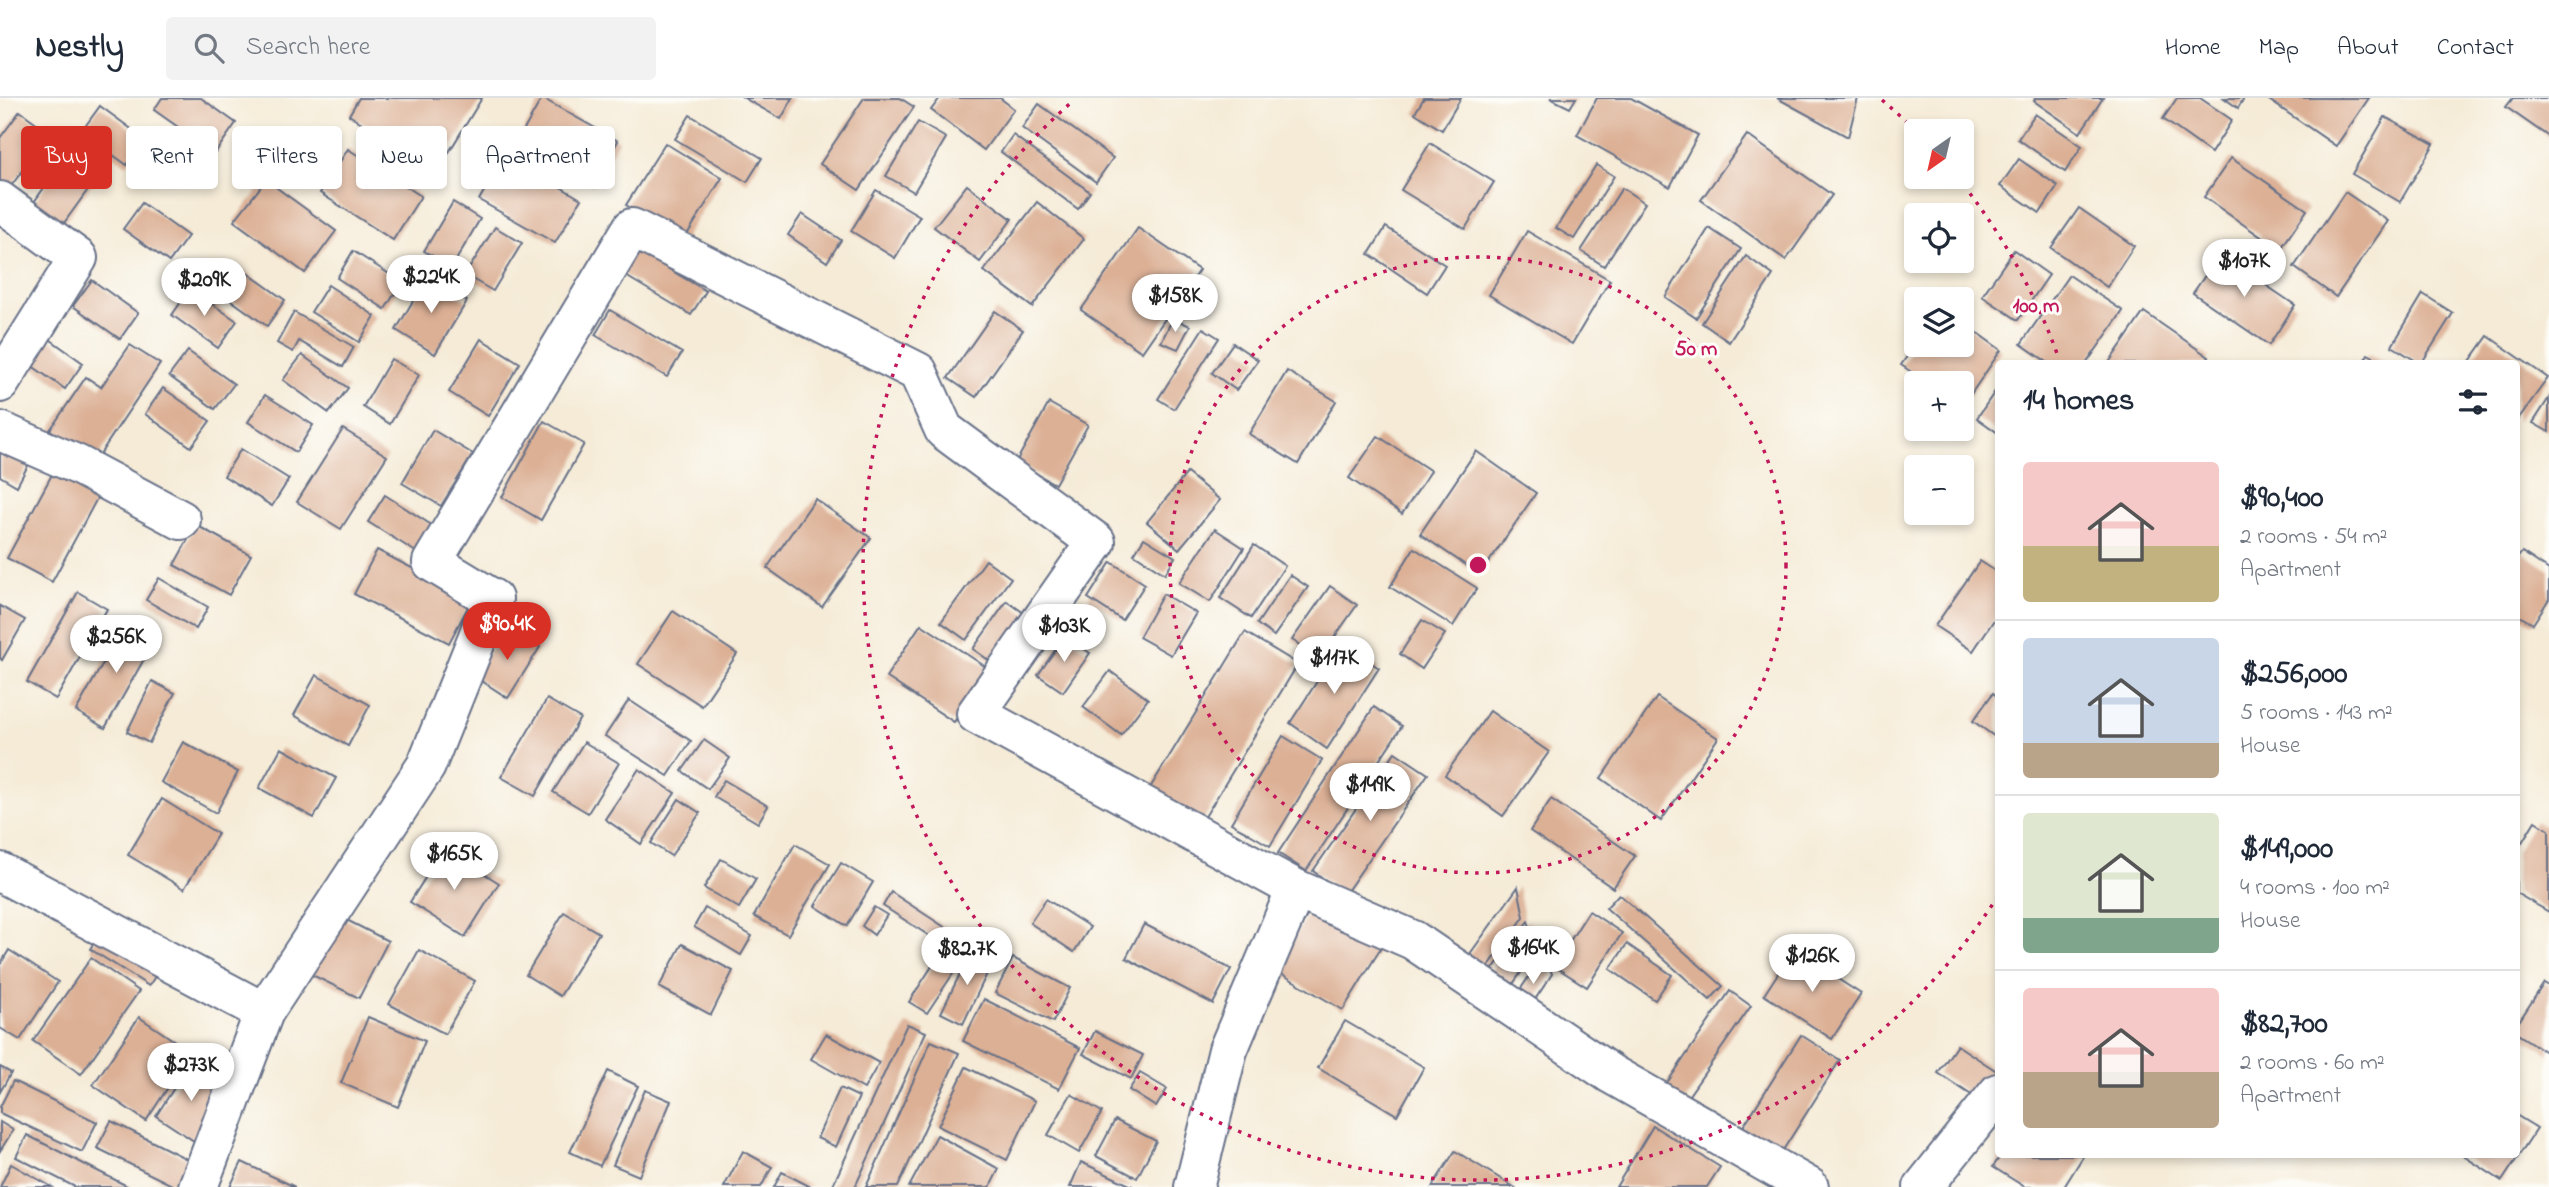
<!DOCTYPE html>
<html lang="en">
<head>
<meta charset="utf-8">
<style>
	body { margin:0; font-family:"Indie Flower",sans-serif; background:#f2f2f3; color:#1f2937; height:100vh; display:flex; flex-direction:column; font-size:26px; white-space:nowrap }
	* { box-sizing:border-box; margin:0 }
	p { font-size:23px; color:#747a83 }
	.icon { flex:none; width:38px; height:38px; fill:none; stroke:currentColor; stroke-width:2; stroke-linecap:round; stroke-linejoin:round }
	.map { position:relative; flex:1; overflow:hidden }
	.details { position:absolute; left:1995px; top:262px; width:525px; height:798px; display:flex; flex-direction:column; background:#fff; border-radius:7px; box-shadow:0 4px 10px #0003 }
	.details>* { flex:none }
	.banner { position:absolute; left:21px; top:28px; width:665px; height:63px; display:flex; gap:14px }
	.needle { width:46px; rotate:214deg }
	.tools { position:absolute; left:1904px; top:21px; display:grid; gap:14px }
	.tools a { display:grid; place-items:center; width:70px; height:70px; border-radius:7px; background:#fff; box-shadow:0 4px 10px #0003; font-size:35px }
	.price { position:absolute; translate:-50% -60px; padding:0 16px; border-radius:24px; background:#fff; color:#222; font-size:23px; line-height:46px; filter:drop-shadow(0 2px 4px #0008) }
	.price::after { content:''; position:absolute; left:50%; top:42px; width:21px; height:16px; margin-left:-10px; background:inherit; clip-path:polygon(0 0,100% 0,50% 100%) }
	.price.on { background:#d93025; color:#fff }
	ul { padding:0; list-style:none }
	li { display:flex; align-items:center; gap:21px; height:175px; padding:0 28px }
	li+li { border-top:2px solid #e0e1e3 }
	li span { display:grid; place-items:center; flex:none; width:196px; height:140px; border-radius:7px; color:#555 }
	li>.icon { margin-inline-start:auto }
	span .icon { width:84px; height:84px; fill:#fffc; stroke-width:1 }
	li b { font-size:30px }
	h2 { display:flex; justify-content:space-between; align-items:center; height:84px; padding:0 28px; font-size:30px }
	.tag { padding:0 24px; border-radius:7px; background:#fff; box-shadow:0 4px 10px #0003; font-size:24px; line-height:63px }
	.tag.on { background:#d93025; color:#fff }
	header { display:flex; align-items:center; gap:42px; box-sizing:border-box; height:98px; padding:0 35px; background:#fff; border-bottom:2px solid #e0e1e3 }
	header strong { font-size:33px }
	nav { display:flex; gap:38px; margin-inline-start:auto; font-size:24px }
	.search { width:490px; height:63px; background:#f2f2f3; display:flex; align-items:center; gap:18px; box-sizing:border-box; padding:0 24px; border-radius:7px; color:#747a83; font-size:26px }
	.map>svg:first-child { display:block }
	.building { fill:#dcb095 }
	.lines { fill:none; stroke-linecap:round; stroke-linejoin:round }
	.street-casing { stroke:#677188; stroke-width:42 }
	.street { stroke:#fff; stroke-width:38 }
	.ring { fill:none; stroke:#c2185b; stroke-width:3.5; stroke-dasharray:3.5 7 }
	.centre { fill:#c2185b; stroke:#fdfcf7; stroke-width:3.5 }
	.ring-label { font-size:21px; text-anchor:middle; font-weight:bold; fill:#c2185b; stroke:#fdfcf7; stroke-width:6; stroke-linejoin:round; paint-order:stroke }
</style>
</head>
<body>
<header>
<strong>Nestly</strong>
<div class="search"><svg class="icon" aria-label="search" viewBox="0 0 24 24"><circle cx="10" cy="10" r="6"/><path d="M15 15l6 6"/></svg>Search here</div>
<nav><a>Home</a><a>Map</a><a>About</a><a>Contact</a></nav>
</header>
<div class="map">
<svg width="2549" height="1089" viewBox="0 0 2549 1089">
	<rect width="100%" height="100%" fill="#fdfcf7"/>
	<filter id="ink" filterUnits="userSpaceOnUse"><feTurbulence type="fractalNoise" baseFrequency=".0143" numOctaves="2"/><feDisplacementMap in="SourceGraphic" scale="14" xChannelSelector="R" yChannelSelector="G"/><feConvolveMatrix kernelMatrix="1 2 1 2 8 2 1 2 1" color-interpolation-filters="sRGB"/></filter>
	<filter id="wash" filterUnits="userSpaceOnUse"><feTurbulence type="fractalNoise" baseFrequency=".00686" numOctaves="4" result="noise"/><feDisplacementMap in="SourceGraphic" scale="28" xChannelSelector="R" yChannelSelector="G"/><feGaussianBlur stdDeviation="1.57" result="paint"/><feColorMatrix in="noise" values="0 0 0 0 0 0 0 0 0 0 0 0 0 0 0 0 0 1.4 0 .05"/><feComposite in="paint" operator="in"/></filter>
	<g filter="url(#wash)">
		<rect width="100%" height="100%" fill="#f5ebd7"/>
		<g id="blocks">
			<g class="building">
				<path d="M162,0h39l35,25 -21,30 -61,-43z"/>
				<path d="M359,0h123l-44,72 -89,-55z"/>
				<path d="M542,0l76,43 -25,45 -76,-44z"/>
				<path d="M744,0h49l-12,21z"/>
				<path d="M864,0h36l14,9 -55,83 -39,-26z"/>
				<path d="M940,0h60l14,11 -30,41 -53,-40z"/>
				<path d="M1424,0h37l-19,32 -27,-17z"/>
				<path d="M1550,0h26l-6,10z"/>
				<path d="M1597,0h34l67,37 -28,52 -93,-52z"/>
				<path d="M1777,0h81l-10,39z"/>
				<path d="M2035,0h68l-23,35 -46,-32z"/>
				<path d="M2177,0h23l32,22 -21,33 -48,-34z"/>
				<path d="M2224,0h20l-6,10z"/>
				<path d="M2266,0h103l-33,48z"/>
				<path d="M2513,0h36v39l-43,-30z"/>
				<path d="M1039,6l74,54 -17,24 -74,-54z"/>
				<path d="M100,8l45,33 -18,26 -46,-33z"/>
				<path d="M20,13l30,22 -44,60 -6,-4v-51z"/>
				<path d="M2035,16l47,32 -17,26 -47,-33z"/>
				<path d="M690,17l72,43 -15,24 -72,-43z"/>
				<path d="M2385,19l49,27 -34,58 -48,-28z"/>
				<path d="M918,24l28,16 -32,54 -28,-16z"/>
				<path d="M1013,37l77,57 -12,17 -77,-57z"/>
				<path d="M1747,37l85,60 -46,65 -85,-60z"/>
				<path d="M665,45l57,35 -39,63 -57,-36z"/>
				<path d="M1430,45l64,39 -29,47 -64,-39z"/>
				<path d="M348,51l73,47 -28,44 -73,-47z"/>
				<path d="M70,53l30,22 -44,61 -29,-22z"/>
				<path d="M505,57l76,44 -26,44 -76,-43z"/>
				<path d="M2231,60l76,52 -27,40 -76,-53z"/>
				<path d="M2019,61l39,27 -18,27 -40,-27z"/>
				<path d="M1596,67l18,11 -40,63 -18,-11z"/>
				<path d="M266,82l70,51 -31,42 -71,-52z"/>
				<path d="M967,87l45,34 -32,43 -46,-35z"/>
				<path d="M1622,90l23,15 -41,63 -23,-15z"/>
				<path d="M876,92l44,26 -25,42 -44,-27z"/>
				<path d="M2345,94l43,29 -52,76 -42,-30z"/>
				<path d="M453,104l27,17 -28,48 -28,-16z"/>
				<path d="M1037,104l47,37 -52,68 -48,-36z"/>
				<path d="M142,105l46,33 -19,26 -46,-33z"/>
				<path d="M2079,110l55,38 -27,41 -56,-39z"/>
				<path d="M802,116l39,26 -14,22 -39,-27z"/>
				<path d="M495,129l27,16 -29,48 -28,-16z"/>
				<path d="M1386,129l59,38 -18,28 -58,-39z"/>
				<path d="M1138,130l61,42 -57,82 -61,-42z"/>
				<path d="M1709,130l32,21 -45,69 -31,-21z"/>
				<path d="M1527,133l83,49 -38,64 -83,-49z"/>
				<path d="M633,150l73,43 -15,24 -72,-43z"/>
				<path d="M2014,152l35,25 -31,45 -36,-24z"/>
				<path d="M353,153l49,31 -17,27 -48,-31z"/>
				<path d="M2220,156l75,51 -26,40 -76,-52z"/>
				<path d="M1746,158l27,19 -44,67 -27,-19z"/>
				<path d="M239,169l46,33 -18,26 -46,-33z"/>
				<path d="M2069,177l54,36 -37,53h-36l-29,-20z"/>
				<path d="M427,179l40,24 -32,53 -39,-24z"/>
				<path d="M92,182l46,33 -18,26 -47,-33z"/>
				<path d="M328,187l47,31 -16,26 -48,-30z"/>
				<path d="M190,191l47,32 -19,27 -46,-33z"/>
				<path d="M2423,196l30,19 -32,51 -29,-18z"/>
				<path d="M610,212l72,43 -15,24 -72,-42z"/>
				<path d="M995,213l28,19 -47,67 -28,-19z"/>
				<path d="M294,214l60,35 -11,20 -44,-26 -6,11 -16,-9z"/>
				<path d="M2144,214l65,45 -5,7h-96z"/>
				<path d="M1173,220l17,8 -12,23 -17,-7z"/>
				<path d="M1962,224l39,28 -39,57v-24h-34l-27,-18 14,-20h47z"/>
				<path d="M1203,230l16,10 -45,71 -16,-10z"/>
				<path d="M37,232l46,33 -18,26 -47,-33z"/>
				<path d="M2488,238l60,42 -32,44v-58h-48z"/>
				<path d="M481,241l39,24 -32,53 -39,-24z"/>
				<path d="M1233,245l25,17 -22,30 -24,-17z"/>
				<path d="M130,247l30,19 -64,96 -46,-30 36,-53 15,10z"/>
				<path d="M188,253l46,33 -19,25 -46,-33z"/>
				<path d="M2368,256l18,10h-24z"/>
				<path d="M302,257l46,33 -19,25 -46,-33z"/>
				<path d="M391,261l28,16 -29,49 -27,-17z"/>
				<path d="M1287,273l49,30 -38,63 -49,-30z"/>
				<path d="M1998,289v46l-21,-15z"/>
				<path d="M163,290l47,33 -19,26 -46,-33z"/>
				<path d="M265,297l48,30 -17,27 -48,-30z"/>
				<path d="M2549,300v34l-16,-9z"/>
				<path d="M1049,305l39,22 -33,59 -39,-22z"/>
				<path d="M544,323l40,23 -43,76 -39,-23z"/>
				<path d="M343,331l44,27 -46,73 -44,-27z"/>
				<path d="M433,332l40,24 -32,52 -39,-23z"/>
				<path d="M1378,338l53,35 -29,43 -53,-36z"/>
				<path d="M0,342l32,18 -15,28 -17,-10z"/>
				<path d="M241,351l48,30 -17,27 -48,-30z"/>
				<path d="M1476,353l60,42 -56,82 -60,-41z"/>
				<path d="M56,369l45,24 -49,91 -45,-24z"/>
				<path d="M1187,375l33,27 -41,49 -32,-27z"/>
				<path d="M385,397l48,31 -17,26 -48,-30z"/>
				<path d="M815,401l56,39 -49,69 -55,-39z"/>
				<path d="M196,427l55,30 -22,40 -55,-30z"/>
				<path d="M1215,431l29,19 -34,54 -31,-19z"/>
				<path d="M1144,440l31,19 -10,17 -31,-20z"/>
				<path d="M1254,447l31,21 -34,52 -31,-20z"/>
				<path d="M1414,450l63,40 -24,38 -63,-39z"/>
				<path d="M377,452l95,49 -23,44 -95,-49z"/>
				<path d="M2522,454l27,18v29l-16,25 -17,-10v-54z"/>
				<path d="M986,462l25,18 -45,62 -25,-18z"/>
				<path d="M1980,463l18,12v41l-25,37 -38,-25z"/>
				<path d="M1111,464l34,22 -23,36 -34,-22z"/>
				<path d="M1290,477l18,12 -34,49 -17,-12z"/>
				<path d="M159,480l49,29 -12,22 -50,-29z"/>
				<path d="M1330,488l27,19 -37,53 -28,-18z"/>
				<path d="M78,494l29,17 -51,90 -29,-17z"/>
				<path d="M1163,496l33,19 -25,42 -32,-18z"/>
				<path d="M1007,503l31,22 -34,48 -31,-22z"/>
				<path d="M0,508l25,14 -23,40 -2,-2z"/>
				<path d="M673,513l64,43 -35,52 -64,-42z"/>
				<path d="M1422,522l23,14 -23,35 -22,-15z"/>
				<path d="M127,523l29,17 -51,90 -29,-17z"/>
				<path d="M921,526l68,45 -35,53 -68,-45z"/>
				<path d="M505,528l35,21 -32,51 -34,-22z"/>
				<path d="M1245,534l53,32 -95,156 -53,-32z"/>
				<path d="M1065,538l25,17 -27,39 -25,-17z"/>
				<path d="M1342,545l37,25 -52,81 -37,-26z"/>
				<path d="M1110,573l38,28 -27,36 -38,-28z"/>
				<path d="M316,577l54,30 -22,41 -54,-31z"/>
				<path d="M152,583l23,12 -26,50 -22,-11z"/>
				<path d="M1993,595l5,4v42l-25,-18z"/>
				<path d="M1657,599l61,41 -57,83 -60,-43z"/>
				<path d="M547,601l33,19 -45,78 -34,-19z"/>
				<path d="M629,602l62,41 -23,35 -63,-40z"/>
				<path d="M1374,609l28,19 -96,145 -28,-18z"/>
				<path d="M1490,613l59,41 -46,64 -58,-41z"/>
				<path d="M1283,638l39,24 -52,86 -39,-23z"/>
				<path d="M704,642l26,18 -22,31 -26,-18z"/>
				<path d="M183,644l55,30 -22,41 -55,-31z"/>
				<path d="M584,644l35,21 -31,50 -35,-21z"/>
				<path d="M281,650l55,30 -22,40 -55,-30z"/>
				<path d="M1395,654l33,22 -83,120 -32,-23z"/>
				<path d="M639,671l36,24 -34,51 -36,-25z"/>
				<path d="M724,682l44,26 -10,17 -44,-26z"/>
				<path d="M162,701l56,35 -34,55 -56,-34z"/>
				<path d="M679,701l21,14 -29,43 -20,-13z"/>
				<path d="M1551,701l84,57 -22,32 -83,-57z"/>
				<path d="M2535,723l14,9v82l-33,-19v-41z"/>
				<path d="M795,746l35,20 -42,71 -34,-19z"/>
				<path d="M444,750l55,35 -34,54 -55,-35z"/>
				<path d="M721,761l35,20 -17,29 -35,-20z"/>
				<path d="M841,765l32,19 -26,44 -32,-20z"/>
				<path d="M1518,789l6,30 -44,61 -18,-13z"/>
				<path d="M891,794l81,53 -45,68 -18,-11 36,-56 -62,-40z"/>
				<path d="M1619,796l104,92 -13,14 -104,-92z"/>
				<path d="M1046,801l44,28 -16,25 -44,-29z"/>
				<path d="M1315,804l69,41 -41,67 -68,-40z"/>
				<path d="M874,809l13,8 -13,20 -12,-9z"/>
				<path d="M705,810l47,28 -11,19 -47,-28z"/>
				<path d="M329,813l59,30 -29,57 -59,-29z"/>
				<path d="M1589,813l33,22 -35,54 -33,-21z"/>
				<path d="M564,814l35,21 -39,63 -34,-21z"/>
				<path d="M1528,823l10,27 -32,46 -21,-14z"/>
				<path d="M1144,826l87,45 -18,35 -87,-46z"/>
				<path d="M98,838l59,37 -8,13 -59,-37z"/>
				<path d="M682,846l51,27 -22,44 -52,-28z"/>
				<path d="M1627,846l45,31 -17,25 -45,-31z"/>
				<path d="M9,852l49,32 -38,58 -20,-12v-63z"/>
				<path d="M419,852l56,31 -30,53 -56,-30z"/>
				<path d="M1793,852l68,44 -29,45 -68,-44z"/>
				<path d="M971,853l22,10 -30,63 -22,-11z"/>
				<path d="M1545,855l7,21 -26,39 -15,-10z"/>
				<path d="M91,860l48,33 -58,83 -48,-33z"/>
				<path d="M1013,860l57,30 -17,34 -58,-29z"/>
				<path d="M2544,885l5,3v68l-33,-21v-7z"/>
				<path d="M1730,893l21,15 -71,102 -20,-15z"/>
				<path d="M984,901l96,49 -21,41 -96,-48z"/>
				<path d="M139,919l52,35 -45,69 -53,-36z"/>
				<path d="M368,919l57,24 -27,66 -57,-24z"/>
				<path d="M1345,923l79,46 -27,48 -79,-47z"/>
				<path d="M907,926l19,8 -71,155h-23z"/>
				<path d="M1095,933l48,24 -12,24 -48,-25z"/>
				<path d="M826,936l53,29 -15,26 -53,-30z"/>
				<path d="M1801,937l39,25 -62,98 -39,-25z"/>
				<path d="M931,943l28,12 -61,134h-32z"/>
				<path d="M1957,947l41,27 -1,40 -59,-39z"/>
				<path d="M189,967l38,25 -33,51 -38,-25z"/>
				<path d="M0,969l11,6 -11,19z"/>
				<path d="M966,969l69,34 -28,59 -69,-34z"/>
				<path d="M608,973l30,15 -38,80 -30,-14z"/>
				<path d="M1140,975l27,16 -11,18 -27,-17z"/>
				<path d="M13,983l84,41 -15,30 -82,-39v-6z"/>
				<path d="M840,990l19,9 -23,50 -19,-9z"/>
				<path d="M645,992l26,11 -32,75 -26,-11z"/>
				<path d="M1071,996l31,18 -23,41 -31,-18z"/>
				<path d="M2516,1017l21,13 -35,53 -40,-26h54z"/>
				<path d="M1115,1022l41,21 -19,37 -41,-22z"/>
				<path d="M111,1023l86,43 -10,23h-11l-79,-39z"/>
				<path d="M0,1024l13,8 -13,21z"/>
				<path d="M1653,1028l67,41 -13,20h-91z"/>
				<path d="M27,1037l102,52h-54l-59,-30z"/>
				<path d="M937,1037l62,34 -9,18h-81z"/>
				<path d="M743,1053l29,16 -11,20h-37z"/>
				<path d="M1455,1053l59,36h-82z"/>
				<path d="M2001,1057h83l-20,32h-39l-32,-20z"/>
				<path d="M242,1064l53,25h-65z"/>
				<path d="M1081,1064l53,25h-64z"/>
				<path d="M11,1066l41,23h-52z"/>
				<path d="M782,1074l29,15h-37z"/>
			</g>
		</g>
	</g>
	<g filter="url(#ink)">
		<use href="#blocks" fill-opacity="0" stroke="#677188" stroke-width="2"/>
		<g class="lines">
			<g class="street-casing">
				<g id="street">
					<path d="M0,103l78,57 -78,125"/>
					<path d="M0,333l78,34 103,55"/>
					<path d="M0,774l264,140"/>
					<path d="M198,1089l66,-175 162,-246 67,-167 -61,-37 200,-334 286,144 26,58 152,112 -120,172 320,175 117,51 198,134 198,113"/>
					<path d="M1194,1089l34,-137 68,-161"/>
					<path d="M1923,1089l75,-94"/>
				</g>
			</g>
			<use href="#street" class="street"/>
		</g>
	</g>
	<g class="ring">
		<circle cx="1478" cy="467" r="308"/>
		<path d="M1998 798A616 616 0 1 1 1074 2M1882 2A616 616 0 0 1 1914 31M1957 79A616 616 0 0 1 2059 261"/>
	</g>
	<circle cx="1478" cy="467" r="10" class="centre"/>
	<g class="ring-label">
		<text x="2036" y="214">100 m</text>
		<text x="1696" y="257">50 m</text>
	</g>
</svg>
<div class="tools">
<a><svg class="needle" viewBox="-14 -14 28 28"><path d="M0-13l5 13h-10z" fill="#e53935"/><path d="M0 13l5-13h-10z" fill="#747a83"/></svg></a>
<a><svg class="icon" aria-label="locate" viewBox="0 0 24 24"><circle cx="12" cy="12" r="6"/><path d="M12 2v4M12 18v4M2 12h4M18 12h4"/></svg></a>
<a><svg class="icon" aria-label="layers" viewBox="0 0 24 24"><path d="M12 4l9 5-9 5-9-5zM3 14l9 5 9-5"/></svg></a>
<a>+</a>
<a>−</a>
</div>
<b class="price" style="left:2244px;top:201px">$107K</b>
<b class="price" style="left:431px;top:217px">$224K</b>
<b class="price" style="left:204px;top:220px">$209K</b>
<b class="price" style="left:1175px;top:236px">$158K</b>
<b class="price on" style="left:507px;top:564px">$90.4K</b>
<b class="price" style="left:1064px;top:566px">$103K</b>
<b class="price" style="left:116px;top:577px">$256K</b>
<b class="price" style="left:1334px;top:598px">$117K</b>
<b class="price" style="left:1370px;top:725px">$149K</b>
<b class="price" style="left:454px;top:794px">$165K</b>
<b class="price" style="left:1533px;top:888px">$164K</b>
<b class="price" style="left:967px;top:889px">$82.7K</b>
<b class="price" style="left:1812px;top:896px">$126K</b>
<b class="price" style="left:191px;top:1005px">$273K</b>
<div class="banner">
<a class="tag on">Buy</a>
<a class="tag">Rent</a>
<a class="tag">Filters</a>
<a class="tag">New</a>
<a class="tag">Apartment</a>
</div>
<section class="details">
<h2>14 homes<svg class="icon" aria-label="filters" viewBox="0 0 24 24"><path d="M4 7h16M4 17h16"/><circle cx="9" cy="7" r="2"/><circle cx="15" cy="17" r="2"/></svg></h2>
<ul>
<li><span style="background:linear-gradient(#f6c9c9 60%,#c2b280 0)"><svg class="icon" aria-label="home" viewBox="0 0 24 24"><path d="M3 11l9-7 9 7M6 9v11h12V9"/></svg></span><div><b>$90,400</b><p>2 rooms · 54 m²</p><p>Apartment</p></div></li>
<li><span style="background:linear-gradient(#c9d6e8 75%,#b9a48a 0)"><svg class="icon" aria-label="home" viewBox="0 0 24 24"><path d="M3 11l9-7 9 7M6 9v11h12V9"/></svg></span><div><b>$256,000</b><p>5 rooms · 143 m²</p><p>House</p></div></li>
<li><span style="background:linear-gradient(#dfe7d0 75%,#7fa58c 0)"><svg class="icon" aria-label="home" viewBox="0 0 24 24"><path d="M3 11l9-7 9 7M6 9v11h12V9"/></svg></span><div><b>$149,000</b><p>4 rooms · 100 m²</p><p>House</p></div></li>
<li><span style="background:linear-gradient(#f6c9c9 60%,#b9a48a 0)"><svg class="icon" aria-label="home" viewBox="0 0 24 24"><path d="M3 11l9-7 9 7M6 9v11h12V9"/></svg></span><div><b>$82,700</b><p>2 rooms · 60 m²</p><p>Apartment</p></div></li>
</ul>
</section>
</div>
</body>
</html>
